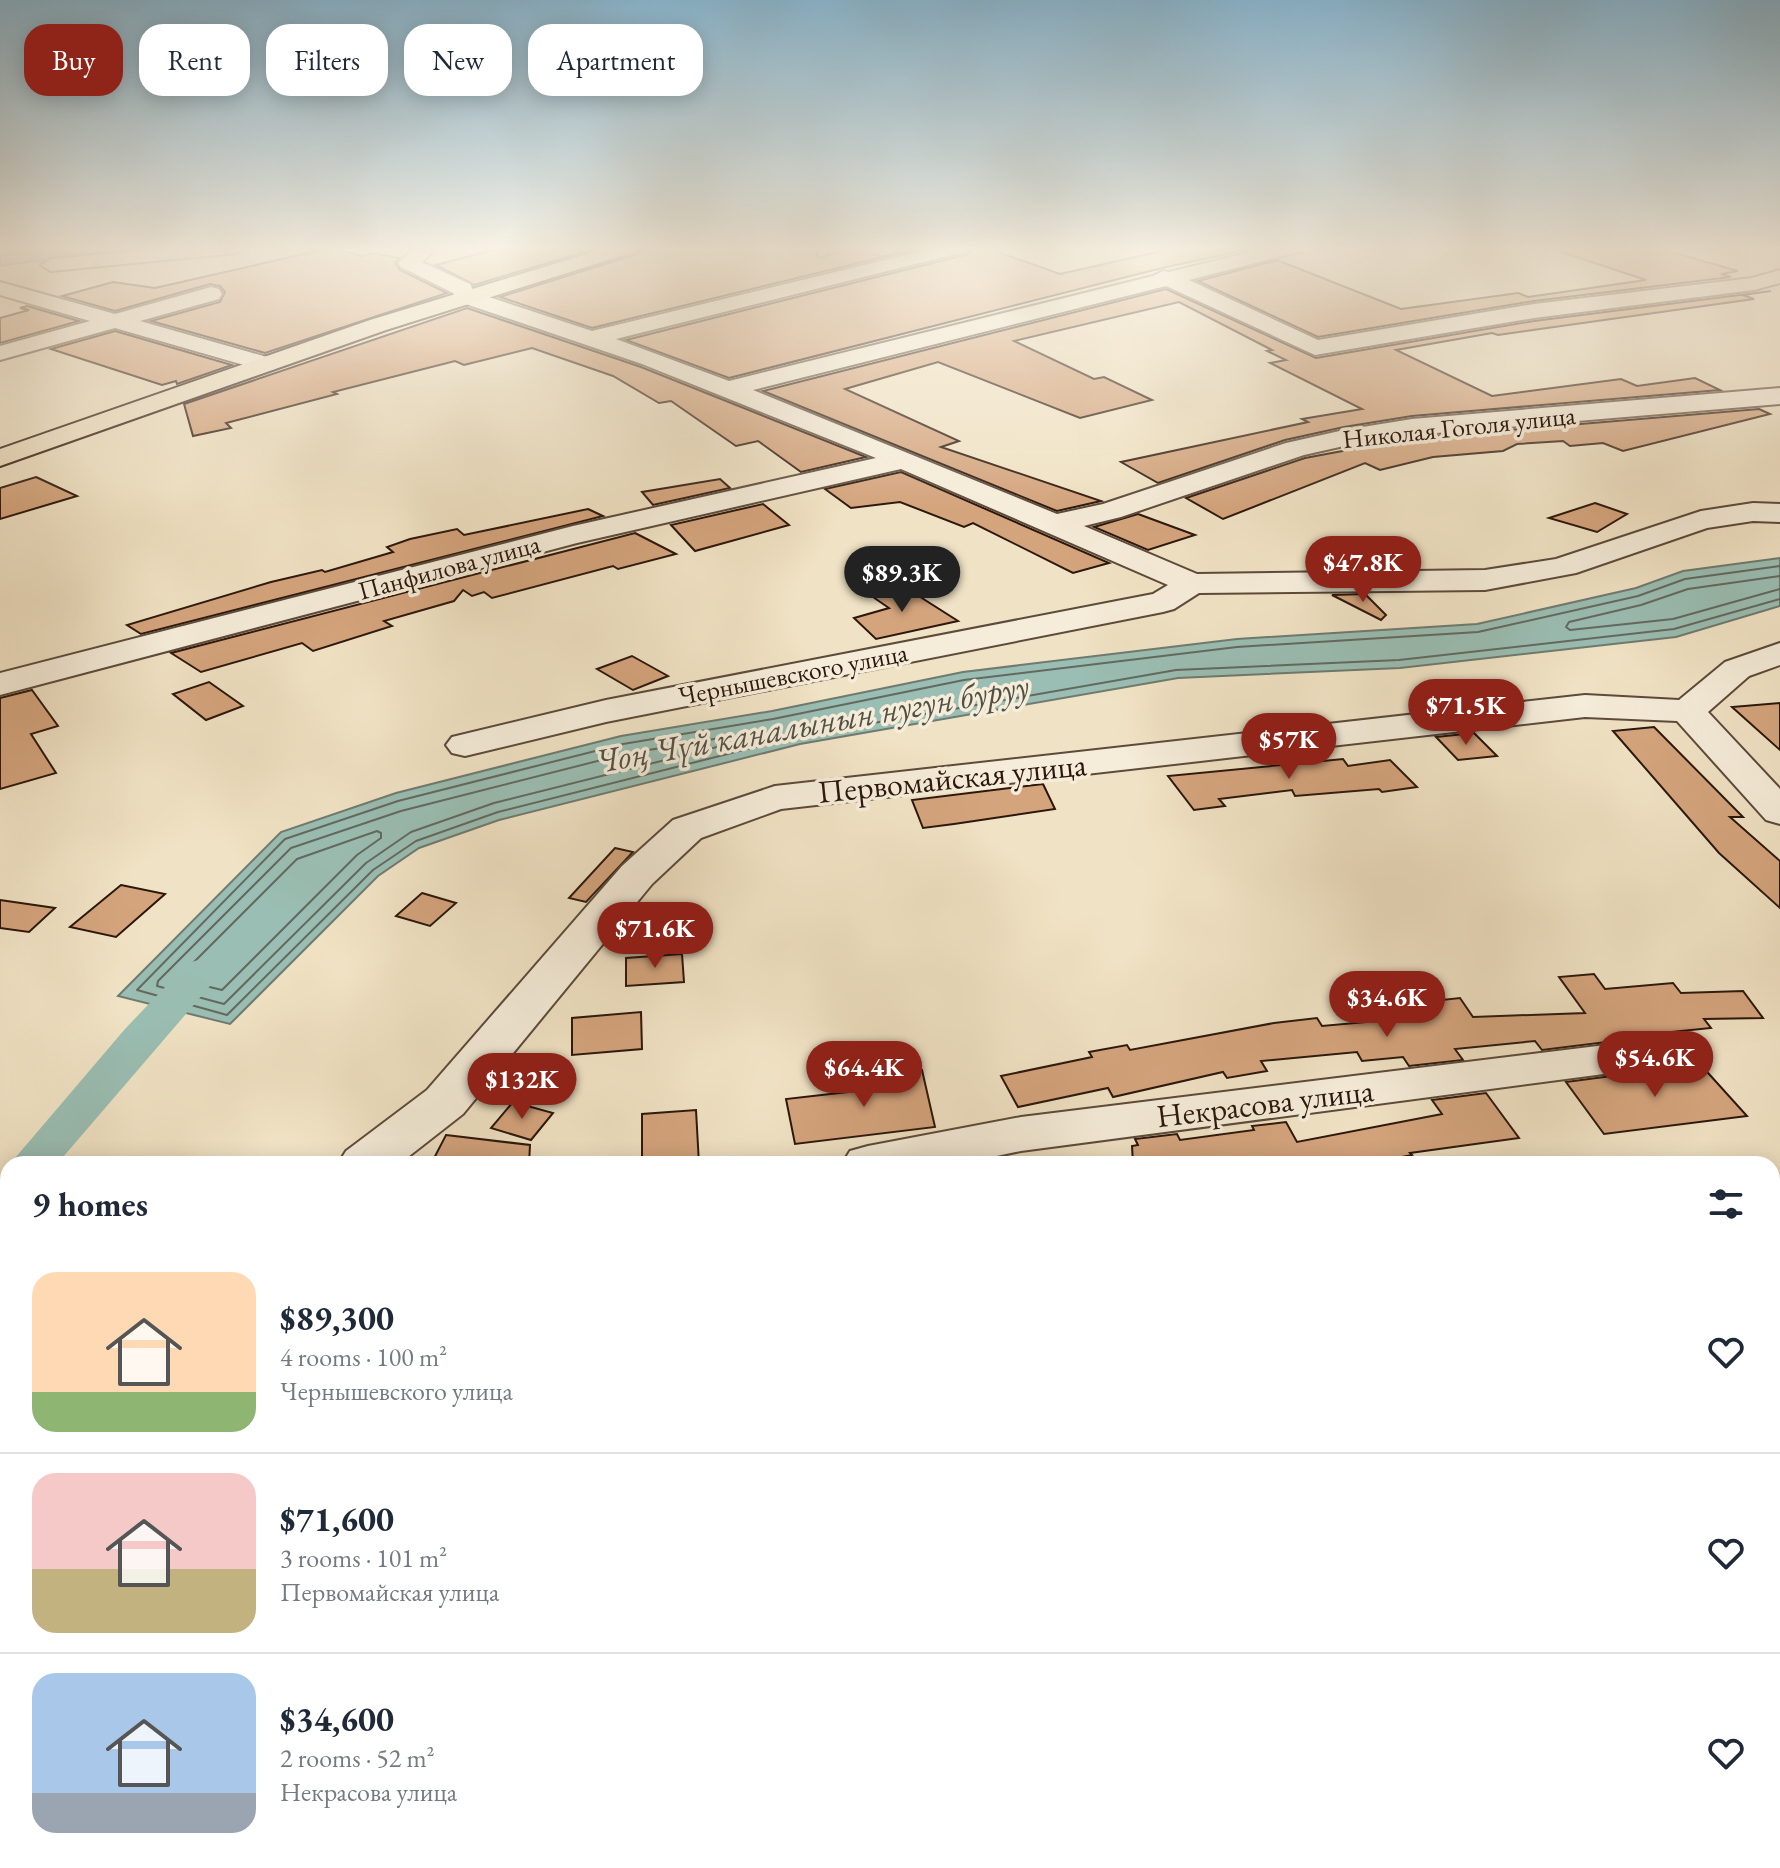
<!DOCTYPE html>
<html lang="en">
<head>
<meta charset="utf-8">
<style>
	body { margin:0; font-family:"EB Garamond",serif; background:#f2f2f3; color:#1f2937; height:100vh; display:flex; flex-direction:column; font-size:30px; white-space:nowrap }
	* { box-sizing:border-box; margin:0 }
	p { font-size:26px; color:#747a83 }
	.icon { flex:none; width:44px; height:44px; fill:none; stroke:currentColor; stroke-width:2; stroke-linecap:round; stroke-linejoin:round }
	.map { position:relative; flex:1; overflow:hidden }
	.drawer { position:absolute; left:0px; top:1156px; width:1780px; height:712px; display:flex; flex-direction:column; background:#fff; border-radius:24px 24px 0 0; box-shadow:0 4px 20px #0003 }
	.drawer>* { flex:none }
	.guide { position:absolute; left:24px; top:24px; width:800px; height:72px; display:flex; gap:16px }
	.price { position:absolute; translate:-50% -68px; padding:0 18px; border-radius:28px; background:#8f2418; color:#fff; font-size:26px; line-height:52px; filter:drop-shadow(0 2px 4px #0008) }
	.price::after { content:''; position:absolute; left:50%; top:48px; width:24px; height:18px; margin-left:-12px; background:inherit; clip-path:polygon(0 0,100% 0,50% 100%) }
	.price.current { background:#222; color:#fff }
	ul { padding:0; list-style:none }
	li { display:flex; align-items:center; gap:24px; height:200px; padding:0 32px }
	li+li { border-top:2px solid #e0e1e3 }
	li span { display:grid; place-items:center; flex:none; width:224px; height:160px; border-radius:24px; color:#555 }
	li>.icon { margin-inline-start:auto }
	span .icon { width:96px; height:96px; fill:#fffc; stroke-width:1 }
	li b { font-size:34px }
	h2 { display:flex; justify-content:space-between; align-items:center; height:96px; padding:0 32px; font-size:34px }
	.tag { padding:0 28px; border-radius:24px; background:#fff; box-shadow:0 4px 20px #0003; font-size:28px; line-height:72px }
	.tag.current { background:#8f2418; color:#fff }
	.map>svg:first-child { display:block }
	.water { fill:#9abeb3; stroke:#6e7b70; stroke-width:2 }
	.lines { fill:none; stroke-linecap:round; stroke-linejoin:round }
	.shore { stroke:#626a60; stroke-width:2 }
	.canal { fill:#9abeb3; fill-rule:evenodd }
	.building { fill:#d4a47d; stroke:#2b170c; stroke-width:2 }
	.minor-casing { stroke:#5c4a3a; stroke-width:4 }
	.major-casing { stroke:#2b170c; stroke-width:4 }
	.minor { fill:#f5ecd9; fill-rule:evenodd }
	.major { fill:#f0e2c4; fill-rule:evenodd }
	.labels { text-anchor:middle; dominant-baseline:central; stroke-width:7; stroke-linejoin:round; paint-order:stroke }
	.far-street-label { font-size:26px; fill:#2b170c; stroke:#f5ecd9 }
	.street-label { font-size:32px; fill:#2b170c; stroke:#f5ecd9 }
	.water-label { font-size:34px; font-style:italic; fill:#525146; stroke:#f5ecd9 }
</style>
</head>
<body>
<div class="map">
<svg width="1780" height="1868" viewBox="0 0 1780 1868">
	<rect width="100%" height="100%" fill="#f0e2c4"/>
	<filter id="stains"><feTurbulence type="fractalNoise" baseFrequency=".0025" numOctaves="4"/><feColorMatrix values="0 0 0 0 .2 0 0 0 0 .09 0 0 0 0 .02 0 0 0 .5 -.17"/></filter>
	<radialGradient id="worn" r=".72"><stop offset=".6" stop-color="#630" stop-opacity="0"/><stop offset="1" stop-color="#630" stop-opacity=".3"/></radialGradient>
	<g class="water">
		<path d="M62,247h162l-134,6 -90,13v-10z"/>
		<path d="M1780,558v48l-104,31 -276,31 -222,10 -378,66 -301,76 -80,28 -41,28 -148,148 -112,-28 163,-164 115,-39 225,-57 151,-25 191,-39 274,-33 240,-15 159,-36 47,-17z"/>
		<path d="M0,1246l8,2v105l-8,21z"/>
	</g>
	<g class="lines">
		<g class="shore">
			<path d="M1780,566l-95,13 -47,17 -160,36 -241,15 -273,33 -191,39 -150,25 -225,57 -113,38 -148,151 90,25 146,-145 43,-29 82,-29 301,-76 377,-66 223,-10 275,-31 106,-30"/>
			<path d="M1780,576l-92,13 -47,16 -72,17 -3,5 4,3 103,-11 107,-30"/>
			<path d="M720,738l4,3 -3,5 -227,57 -83,29 -45,31 -142,141 -67,-18 1,-5 133,-133 110,-37 224,-57z"/>
			<path d="M377,831l4,2v5l-24,17 -135,135 -41,-10v-5l116,-116z"/>
		</g>
		<g class="canal">
			<path d="M202,959l14,4 6,8 -6,8 -159,185h-47l115,-135 63,-66z"/>
			<path d="M8,1176v40l-8,2v-40z"/>
		</g>
	</g>
	<g class="building">
		<path d="M504,247h97l-127,38 -38,-20z"/>
		<path d="M643,247h173l2,11 36,-10 28,9 34,-8 -324,79 -92,-31 138,-43z"/>
		<path d="M973,247h11l76,27 120,-27h62l7,2 -87,19 -433,110 -103,-38 342,-86z"/>
		<path d="M1562,247h92l84,24 -17,3 10,3 -197,24 -216,36 -120,-56 79,-21 124,49 117,-16 10,4 118,-17 -85,-28z"/>
		<path d="M330,248l33,8 10,-3 26,5 -4,5 5,7 47,23 -182,60 -114,-32 69,-19 5,-10 -5,-6 -10,-2 -95,27 -53,-15 51,-14 42,6z"/>
		<path d="M1166,289l150,69 218,-37 237,-30 -28,4 11,4 -256,36 -6,-2 -96,17 96,46 129,-17 16,7 58,-8 25,12 -308,26 -68,11 -59,13 -127,43 -37,-21 187,-40 -6,-3 60,-10 -92,-46 16,-3 -19,-9 5,-1 -93,-48 -165,39 80,38 10,-2 48,23 -72,18 -142,-56 -93,27 114,52 -18,6 160,54 -44,10 -294,-120z"/>
		<path d="M27,306l52,15 -79,22v-25l29,-8 -9,-2z"/>
		<path d="M467,308l174,59 225,90 -65,15 -43,-31 -22,5 -65,-45 -12,2 -46,-27 -81,-28 -68,17 -9,-4 -122,31 4,2 -111,29 5,5 -38,8 -9,-32z"/>
		<path d="M115,331l117,34 -55,19 -1,-3 -14,4 -111,-36z"/>
		<path d="M1759,409l11,5 -147,37 -20,-8 -33,3 -7,-5 -46,3 -14,7 -70,6 -53,13 -15,-7 -142,56 -37,-21 119,-40 107,-20z"/>
		<path d="M901,472l208,91 -36,10 -100,-50 -9,4 -64,-25 -49,6 -26,-19z"/>
		<path d="M36,477l41,19 -77,23v-31z"/>
		<path d="M720,479l10,9 -77,17 -11,-13z"/>
		<path d="M1595,503l32,11 -30,18 -48,-14z"/>
		<path d="M763,504l26,21 -94,26 -24,-26z"/>
		<path d="M588,509l15,7 -462,118 -14,-9 144,-43 51,-12 3,2 68,-20 -6,-5 23,-8 47,-10 7,6z"/>
		<path d="M1138,514l57,21 -47,15 -54,-23z"/>
		<path d="M635,533l41,21 -58,15 -5,-3 -121,32 -8,-6 -12,4 -9,-6 -9,11 -70,20 8,5 -79,25 -11,-8 -101,29 -30,-19z"/>
		<path d="M903,586l55,35 -82,18 -22,-21 35,-10 -19,-13z"/>
		<path d="M1365,594l21,21 -5,5 -49,-25z"/>
		<path d="M632,656l36,20 -35,14 -36,-21z"/>
		<path d="M209,682l34,24 -37,14 -33,-26z"/>
		<path d="M32,690l26,36 -27,8 25,39 -56,16v-91z"/>
		<path d="M1780,703v47l-48,-43z"/>
		<path d="M1654,727l89,90h-13l50,44v47l-61,-55 -106,-122z"/>
		<path d="M1474,733l23,23 -39,4 -22,-23z"/>
		<path d="M1343,759l5,7 42,-6 27,27 -35,5 -3,-3 -84,7 -3,-6 -73,9 6,7 -31,4 -26,-34z"/>
		<path d="M1043,784l12,25 -101,15 -31,4 -11,-28z"/>
		<path d="M615,848l18,4 -47,50 -17,-4z"/>
		<path d="M121,885l44,9 -49,43 -46,-10z"/>
		<path d="M422,893l34,10 -26,23 -34,-10z"/>
		<path d="M0,900l55,8 -26,24 -29,-4z"/>
		<path d="M682,954l2,28 -58,4v-28z"/>
		<path d="M1594,974l11,15 68,-6 8,10 62,-2 20,27 -59,1 7,9 -40,4 6,6 -14,-3 -121,15 -7,-9 -80,8 8,11 -54,6 -6,-9 -41,4 -5,-9 -96,9 6,10 -40,7 -4,-6 -110,25 -5,-9 -90,19 -17,-31 91,-19 -3,-5 38,-7 3,5 144,-27 43,-5 5,8 101,-9 -9,-14 46,-5 13,19 112,-4 -26,-36z"/>
		<path d="M641,1012l1,37 -70,6v-37z"/>
		<path d="M1690,1053l57,63 -143,18 -38,-52 114,-15z"/>
		<path d="M922,1070l13,57 -140,17 -9,-45 70,-8 -2,-15z"/>
		<path d="M1486,1093l33,45 -109,15 2,2 -46,9h-233l-1,-18 6,-1 -3,-6 42,-5 3,6 74,-10 -2,-4 34,-4 11,20 145,-28 -10,-14z"/>
		<path d="M513,1102l40,11 -22,27 -40,-12z"/>
		<path d="M696,1110l3,54h-57v-50z"/>
		<path d="M446,1135l84,10 -1,19h-98z"/>
	</g>
	<g class="lines">
		<g class="minor-casing">
			<g id="minor">
				<path d="M178,247h68l-10,6 -185,18 -10,-6 10,-6z"/>
				<path d="M416,247h22l-16,15 48,22 4,8 118,39 346,-84h32l-3,4 -351,88 113,42 424,-105 10,-5 6,1 103,-25h33l-3,4 -113,29 129,60 216,-36 218,-26 28,-8v13l-26,7 -220,28 -219,37 -149,-69 -413,104 304,124 46,-10 183,-61 58,-13 68,-11 368,-31v16l-368,31 -68,11 -40,9 -183,62 -37,9 113,48 288,-4 71,-11 145,-48 52,-8 27,1v18l-27,-1 -46,7 -131,45 -91,17 -286,3 -25,16 -11,3 -557,110 -141,34 -13,-3 -6,-8 6,-8 154,-37 547,-106 15,-9 -267,-116 -324,74 -577,152v-22l573,-147 303,-68 -234,-94 -185,-63 -4,-8 -52,-26 -3,-4z"/>
				<path d="M0,282l115,32 96,-27 8,2 3,5 -3,5 -79,22 134,38 3,5 -3,5 -9,2 -150,-43 -115,32v-14l90,-25 -90,-26z"/>
				<path d="M1780,643v22l-31,11 -41,36 72,77v35l-14,-4 -89,-99 -92,-4 -804,92 -80,29 -49,46 -189,230 -64,50h-61l8,-13 81,-61 195,-224 51,-46 102,-34 810,-91 94,5 46,-38z"/>
				<path d="M1663,1038l17,4 7,11 -7,11 -659,87 -63,13h-116l8,-13 18,-5 153,-29z"/>
				<path d="M8,1458v60l-8,3v-60z"/>
				<path d="M1780,1667v66l-8,3v-66z"/>
				<path d="M1366,1860h91l-3,8h-91z"/>
			</g>
		</g>
		<g class="major-casing">
			<path id="major" d="M610,247h30l-3,4 -251,79 -386,136v-17l370,-129z"/>
		</g>
		<use href="#minor" class="minor"/>
		<use href="#major" class="major"/>
	</g>
	<linearGradient id="sky" x2="0" y2="1"><stop stop-color="#89b8d3"/><stop offset="0.49" stop-color="#f8f2e4"/><stop offset="1" stop-color="#f8f2e4" stop-opacity="0"/></linearGradient>
	<rect width="1780" height="508" fill="url(#sky)"/>
	<g class="labels">
		<g class="far-street-label">
			<text transform="translate(1459 427) rotate(-6)">Николая Гоголя улица</text>
			<text transform="translate(449 567) rotate(-15)">Панфилова улица</text>
			<text transform="translate(793 674) rotate(-11)">Чернышевского улица</text>
		</g>
		<g class="street-label">
			<text transform="translate(952 778) rotate(-6)">Первомайская улица</text>
			<text transform="translate(1265 1103) rotate(-7)">Некрасова улица</text>
		</g>
		<g class="water-label">
			<text transform="translate(812 723) rotate(-10)">Чоң Чүй каналынын нугун буруу</text>
		</g>
	</g>
	<rect width="100%" height="100%" filter="url(#stains)"/>
	<rect width="100%" height="100%" fill="url(#worn)"/>
</svg>
<b class="price" style="left:1363px;top:604px">$47.8K</b>
<b class="price current" style="left:902px;top:614px">$89.3K</b>
<b class="price" style="left:1466px;top:747px">$71.5K</b>
<b class="price" style="left:1289px;top:781px">$57K</b>
<b class="price" style="left:655px;top:970px">$71.6K</b>
<b class="price" style="left:1387px;top:1039px">$34.6K</b>
<b class="price" style="left:1655px;top:1099px">$54.6K</b>
<b class="price" style="left:864px;top:1109px">$64.4K</b>
<b class="price" style="left:522px;top:1121px">$132K</b>
<div class="guide">
<a class="tag current">Buy</a>
<a class="tag">Rent</a>
<a class="tag">Filters</a>
<a class="tag">New</a>
<a class="tag">Apartment</a>
</div>
<section class="drawer">
<h2>9 homes<svg class="icon" aria-label="filters" viewBox="0 0 24 24"><path d="M4 7h16M4 17h16"/><circle cx="9" cy="7" r="2"/><circle cx="15" cy="17" r="2"/></svg></h2>
<ul>
<li><span style="background:linear-gradient(#ffd9b3 75%,#8fb573 0)"><svg class="icon" aria-label="home" viewBox="0 0 24 24"><path d="M3 11l9-7 9 7M6 9v11h12V9"/></svg></span><div><b>$89,300</b><p>4 rooms · 100 m²</p><p>Чернышевского улица</p></div><svg class="icon" aria-label="heart" viewBox="0 0 24 24"><path d="M12 20l-8-8c-3-5 5-10 8-4 3-6 11-1 8 4z"/></svg></li>
<li><span style="background:linear-gradient(#f6c9c9 60%,#c2b280 0)"><svg class="icon" aria-label="home" viewBox="0 0 24 24"><path d="M3 11l9-7 9 7M6 9v11h12V9"/></svg></span><div><b>$71,600</b><p>3 rooms · 101 m²</p><p>Первомайская улица</p></div><svg class="icon" aria-label="heart" viewBox="0 0 24 24"><path d="M12 20l-8-8c-3-5 5-10 8-4 3-6 11-1 8 4z"/></svg></li>
<li><span style="background:linear-gradient(#a9c7e8 75%,#9aa5b1 0)"><svg class="icon" aria-label="home" viewBox="0 0 24 24"><path d="M3 11l9-7 9 7M6 9v11h12V9"/></svg></span><div><b>$34,600</b><p>2 rooms · 52 m²</p><p>Некрасова улица</p></div><svg class="icon" aria-label="heart" viewBox="0 0 24 24"><path d="M12 20l-8-8c-3-5 5-10 8-4 3-6 11-1 8 4z"/></svg></li>
</ul>
</section>
</div>
</body>
</html>
